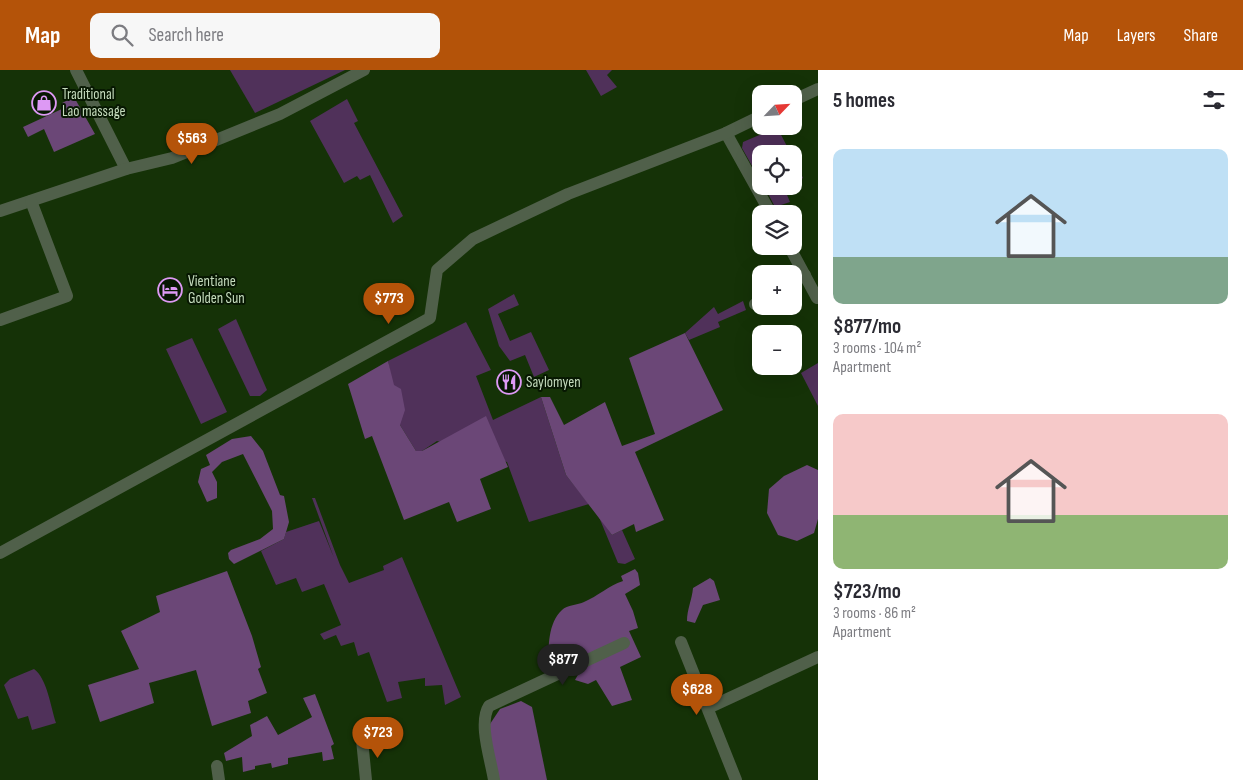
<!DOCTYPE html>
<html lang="en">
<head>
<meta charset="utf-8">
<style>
	body { margin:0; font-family:"Sofia Sans Condensed",sans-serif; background:#f7f7f7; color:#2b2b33; height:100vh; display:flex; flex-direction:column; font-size:19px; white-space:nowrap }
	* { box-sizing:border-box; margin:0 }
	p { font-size:16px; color:#7c7c81 }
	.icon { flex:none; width:28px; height:28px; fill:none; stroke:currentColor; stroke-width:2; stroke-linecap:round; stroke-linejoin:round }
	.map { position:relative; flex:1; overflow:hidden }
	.panel { display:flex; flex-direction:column; background:#fff; width:425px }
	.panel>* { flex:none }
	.needle { width:32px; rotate:65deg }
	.fabs { position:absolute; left:752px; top:15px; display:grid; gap:10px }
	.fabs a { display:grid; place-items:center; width:50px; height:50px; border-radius:10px; background:#fff; box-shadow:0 5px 20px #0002; font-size:25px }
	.price { position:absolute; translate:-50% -42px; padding:0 11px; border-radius:18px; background:#b45309; color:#fff; font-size:16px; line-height:32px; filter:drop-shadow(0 1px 2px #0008) }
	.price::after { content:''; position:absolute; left:50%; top:30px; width:15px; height:11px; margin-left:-8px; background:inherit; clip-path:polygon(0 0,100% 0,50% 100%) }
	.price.active { background:#222; color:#fff }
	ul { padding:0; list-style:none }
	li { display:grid; align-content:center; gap:10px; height:265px; padding:0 15px }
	li span { display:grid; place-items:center; height:155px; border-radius:10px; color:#555 }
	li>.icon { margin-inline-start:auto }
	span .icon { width:90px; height:90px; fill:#fffc; stroke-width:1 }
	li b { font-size:21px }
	h2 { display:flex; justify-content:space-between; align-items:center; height:60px; padding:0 15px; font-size:21px }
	header { display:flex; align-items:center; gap:30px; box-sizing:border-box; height:70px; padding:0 25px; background:#b45309; color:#fff }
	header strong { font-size:24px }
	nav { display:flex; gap:28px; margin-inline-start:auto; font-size:18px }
	.search { width:350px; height:45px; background:#f7f7f7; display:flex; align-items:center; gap:12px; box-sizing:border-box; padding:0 18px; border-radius:10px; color:#7c7c81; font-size:19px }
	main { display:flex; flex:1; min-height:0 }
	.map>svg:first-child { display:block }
	.green { fill:#50315a }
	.forest { fill:#6b4777 }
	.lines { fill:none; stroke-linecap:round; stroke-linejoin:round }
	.minor { stroke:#50604a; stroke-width:12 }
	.labels { text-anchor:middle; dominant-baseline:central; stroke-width:4; stroke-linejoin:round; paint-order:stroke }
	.poi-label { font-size:15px; fill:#c5dbbd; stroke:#071702; text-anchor:start }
</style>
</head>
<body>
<header>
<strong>Map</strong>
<div class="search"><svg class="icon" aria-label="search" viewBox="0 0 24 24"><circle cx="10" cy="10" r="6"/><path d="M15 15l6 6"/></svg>Search here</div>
<nav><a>Map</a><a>Layers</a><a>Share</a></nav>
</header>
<main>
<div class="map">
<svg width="818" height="710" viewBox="0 0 818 710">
	<rect width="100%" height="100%" fill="#153207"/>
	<g class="green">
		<path d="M230,0h115l-90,43z"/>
		<path d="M586,0h26l-5,5 10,12 -16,9z"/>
		<path d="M347,29l11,22 -4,2 49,93 -10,7 -23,-48 -10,5 -3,-4 -13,7 -34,-62z"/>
		<path d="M773,59h5l13,25h-30v28l-19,-34 1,-6z"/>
		<path d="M794,89l9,19 -9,6z"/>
		<path d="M764,116h26l-5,4 5,12 -15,5z"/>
		<path d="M514,224l5,11 -21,9 12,27 21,-9 18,38 -15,7 -9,-22 -15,6 -11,-15 -11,-37z"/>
		<path d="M743,231l3,9 -28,12 2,5 -31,13 -4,-7 29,-26 4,7z"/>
		<path d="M236,249l31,71 -7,6h-10l-32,-67z"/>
		<path d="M466,252l25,48 -15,6 17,44 48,-23 25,78 23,29 -60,18 -22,-60 -70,-21 -15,10h-6l-16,-26 -12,-64z"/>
		<path d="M192,268l35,74 -26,12 -35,-75z"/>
		<path d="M818,293v43l-17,-33z"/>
		<path d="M312,428h3l25,67 9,18 35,-13 -1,-4 19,-9 59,140 -16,8 -3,-20 -17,1v-8l-27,4 4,16 -15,4 -18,-50 -11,4 -4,-14 -13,4 -5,-11 -12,5 -4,-6 21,-9 -17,-41 -22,8 -6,-14 -20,7 -15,-34 23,-12 2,-7 33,-11 15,37z"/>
		<path d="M599,447l13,18 10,-5 13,29 -10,5 -7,-1z"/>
		<path d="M34,599c13,9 17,39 22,54l-24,7 -4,-14 -10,3 -14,-34 6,-6z"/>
	</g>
	<g class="forest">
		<path d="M74,27l21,37 -41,18 -10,-23 -16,8 -5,-10 41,-19 -2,-5z"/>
		<path d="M685,263l38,77 -88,42 29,68 -28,12 -2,-8 -22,11 -46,-60 -25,-78h9l14,28 41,-23 17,44 33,-12 -26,-76z"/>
		<path d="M388,291l6,24 7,4 4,21 -5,15 16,26h6l64,-35 22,51 -28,12 11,30 -34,13 -8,-20 -45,18 -32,-84 -7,3 -17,-55z"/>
		<path d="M251,366l12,15 17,44 4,1 5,26 -5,17 -50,25 -5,-5 -1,-6 3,-3 29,-11 13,-10 -1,-18 -29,-57 -21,8 -10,10 5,10v16l-10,4 -9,-20 3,-13 9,-4 -4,-10 26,-16z"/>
		<path d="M807,395l11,5v49l-4,14 -17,8 -19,-6 -11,-22 2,-24 15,-13z"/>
		<path d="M635,499l3,4 2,12 -15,9 8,17 5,17 -9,3 12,26 -21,10 12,33 -20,6 -16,-26 -8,4 -13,-4 14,-25 -27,11 -13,-1c-1,-18 -1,-42 13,-55 5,-5 16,-5 22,-8 14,-6 24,-16 39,-21l-2,-5z"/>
		<path d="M227,501l25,65 9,31 -3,2 9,24 -19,8 3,12 -39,13 -16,-56 -47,13 5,20 -54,19 -12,-37 51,-16 -18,-38 39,-19 -4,-16z"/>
		<path d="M710,508l4,3 6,19 -17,5 -8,18 -8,-2c0,-12 5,-21 6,-33z"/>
		<path d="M315,624l19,50 -3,2 3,13 -11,2 -1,-9 -34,6v6l-16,4 -1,-5 -16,3v3l-12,3 -1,-15 -16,4 -2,-8 28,-17 -2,-11 17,-9 11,19 34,-18 -9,-19z"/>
		<path d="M521,631l11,6 15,73h-48l-11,-53 12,-18z"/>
	</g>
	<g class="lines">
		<g class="minor">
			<path d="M76,0l50,99"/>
			<path d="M794,30l24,-11"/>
			<path d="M726,63l45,81"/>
			<path d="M0,141l126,-42 46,-11 108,-44 84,-44"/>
			<path d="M789,176l28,52"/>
			<path d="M794,211l11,-6"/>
			<path d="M755,234l6,-3"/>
			<path d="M0,250l67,-24 -36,-95"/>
			<path d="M0,483l430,-235 7,-48 36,-31 95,-45 158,-61 35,-17"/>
			<path d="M681,572l55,138"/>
			<path d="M708,638l110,-51"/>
			<path d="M362,670l4,40"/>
			<path d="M217,696l2,14"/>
			<path d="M494,710c-3,-20 -16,-57 -5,-74l135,-63"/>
		</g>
	</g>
	<defs>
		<g id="shop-ring" transform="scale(1.25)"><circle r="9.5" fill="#071702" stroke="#dd99f4" stroke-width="1.5"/><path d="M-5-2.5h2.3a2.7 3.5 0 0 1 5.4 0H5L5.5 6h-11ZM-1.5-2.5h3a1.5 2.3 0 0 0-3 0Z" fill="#dd99f4"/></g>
		<g id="hotel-ring" transform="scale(1.25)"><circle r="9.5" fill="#071702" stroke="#dd99f4" stroke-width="1.5"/><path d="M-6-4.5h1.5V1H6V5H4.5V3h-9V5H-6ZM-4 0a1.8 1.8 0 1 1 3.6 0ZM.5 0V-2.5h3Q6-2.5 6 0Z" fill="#dd99f4"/></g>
		<g id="restaurant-ring" transform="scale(1.25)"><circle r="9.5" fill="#071702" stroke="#dd99f4" stroke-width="1.5"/><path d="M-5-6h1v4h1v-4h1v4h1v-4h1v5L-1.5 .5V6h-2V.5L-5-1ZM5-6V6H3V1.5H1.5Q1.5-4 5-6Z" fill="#dd99f4"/></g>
	</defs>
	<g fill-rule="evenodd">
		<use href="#shop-ring" x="44" y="33"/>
		<use href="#hotel-ring" x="170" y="220"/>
		<use href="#restaurant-ring" x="509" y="312"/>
	</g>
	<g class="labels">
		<g class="poi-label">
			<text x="62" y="24">Traditional<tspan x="62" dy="17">Lao massage</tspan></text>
			<text x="188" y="211">Vientiane<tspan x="188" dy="17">Golden Sun</tspan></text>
			<text x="526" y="312">Saylomyen</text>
		</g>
	</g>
</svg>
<div class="fabs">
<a><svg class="needle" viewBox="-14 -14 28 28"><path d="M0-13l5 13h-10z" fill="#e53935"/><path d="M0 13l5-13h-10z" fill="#7c7c81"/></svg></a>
<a><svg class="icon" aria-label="locate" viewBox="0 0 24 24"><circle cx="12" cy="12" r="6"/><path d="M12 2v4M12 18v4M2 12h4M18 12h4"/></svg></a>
<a><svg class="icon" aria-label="layers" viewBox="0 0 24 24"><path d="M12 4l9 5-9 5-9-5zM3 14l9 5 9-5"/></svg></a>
<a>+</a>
<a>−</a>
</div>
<b class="price" style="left:192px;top:95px">$563</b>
<b class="price" style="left:389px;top:255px">$773</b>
<b class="price active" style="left:563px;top:616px">$877</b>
<b class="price" style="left:697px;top:646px">$628</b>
<b class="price" style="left:378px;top:689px">$723</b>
</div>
<section class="panel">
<h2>5 homes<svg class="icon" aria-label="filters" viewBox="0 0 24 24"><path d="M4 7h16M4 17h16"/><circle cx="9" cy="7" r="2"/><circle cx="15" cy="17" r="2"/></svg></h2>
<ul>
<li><span style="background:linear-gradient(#bfe0f5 70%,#7fa58c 0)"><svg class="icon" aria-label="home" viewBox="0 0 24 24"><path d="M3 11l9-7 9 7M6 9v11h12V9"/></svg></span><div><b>$877/mo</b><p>3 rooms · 104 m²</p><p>Apartment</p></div></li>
<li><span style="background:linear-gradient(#f6c9c9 65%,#8fb573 0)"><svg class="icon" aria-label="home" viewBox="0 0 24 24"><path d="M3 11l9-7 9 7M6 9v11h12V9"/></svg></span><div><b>$723/mo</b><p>3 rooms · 86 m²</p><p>Apartment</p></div></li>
</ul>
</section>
</main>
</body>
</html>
